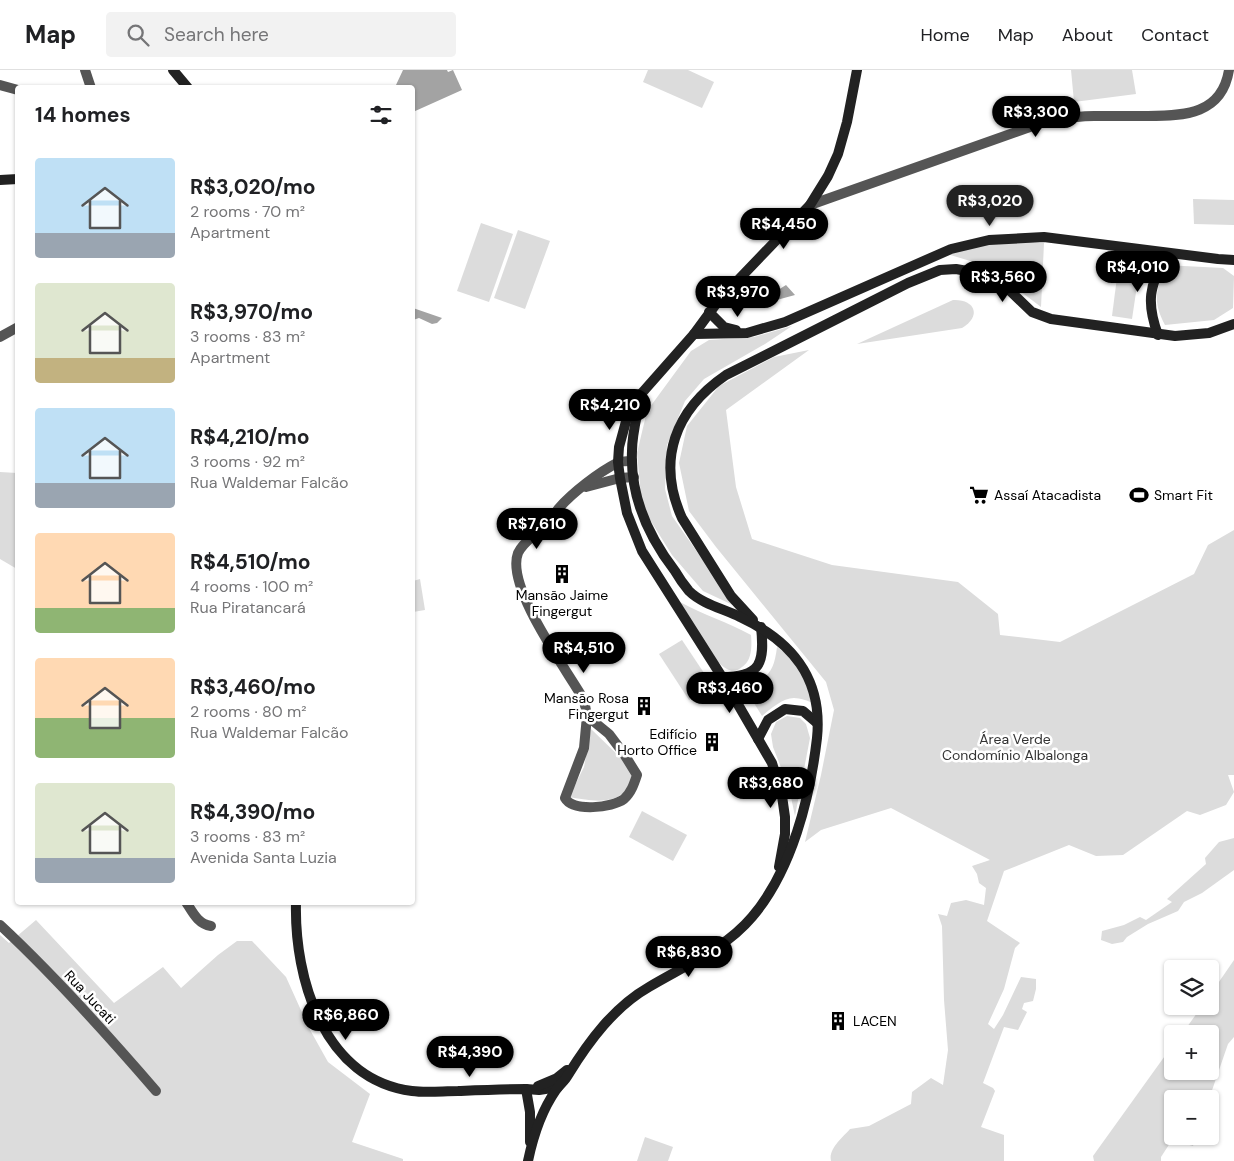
<!DOCTYPE html>
<html lang="en">
<head>
<meta charset="utf-8">
<style>
	body { margin:0; font-family:"DM Sans",sans-serif; background:#f2f2f2; color:#202124; height:100vh; display:flex; flex-direction:column; font-size:19px; white-space:nowrap }
	* { box-sizing:border-box; margin:0 }
	p { font-size:16px; color:#757577 }
	.icon { flex:none; width:28px; height:28px; fill:none; stroke:currentColor; stroke-width:2; stroke-linecap:round; stroke-linejoin:round }
	.map { position:relative; flex:1; overflow:hidden }
	.side { position:absolute; left:15px; top:15px; width:400px; height:820px; display:flex; flex-direction:column; background:#fff; border-radius:5px; box-shadow:0 1px 4px #0004 }
	.side>* { flex:none }
	.buttons { position:absolute; left:1164px; top:890px; display:grid; gap:10px }
	.buttons a { display:grid; place-items:center; width:55px; height:55px; border-radius:5px; background:#fff; box-shadow:0 1px 4px #0004; font-size:25px }
	.price { position:absolute; translate:-50% -42px; padding:0 11px; border-radius:18px; background:#000; color:#fff; font-size:16px; line-height:32px; filter:drop-shadow(0 1px 2px #0008) }
	.price::after { content:''; position:absolute; left:50%; top:30px; width:15px; height:11px; margin-left:-8px; background:inherit; clip-path:polygon(0 0,100% 0,50% 100%) }
	.price.current { background:#222; color:#fff }
	ul { padding:0; list-style:none }
	li { display:flex; align-items:center; gap:15px; height:125px; padding:0 20px }
	li span { display:grid; place-items:center; flex:none; width:140px; height:100px; border-radius:5px; color:#555 }
	li>.icon { margin-inline-start:auto }
	span .icon { width:60px; height:60px; fill:#fffc; stroke-width:1 }
	li b { font-size:21px }
	h2 { display:flex; justify-content:space-between; align-items:center; height:60px; padding:0 20px; font-size:21px }
	header { display:flex; align-items:center; gap:30px; box-sizing:border-box; height:70px; padding:0 25px; background:#fff; border-bottom:1px solid #e0e0e0 }
	header strong { font-size:24px }
	nav { display:flex; gap:28px; margin-inline-start:auto; font-size:18px }
	.search { width:350px; height:45px; background:#f2f2f2; display:flex; align-items:center; gap:12px; box-sizing:border-box; padding:0 18px; border-radius:5px; color:#757577; font-size:19px }
	.map>svg:first-child { display:block }
	.green { fill:#dcdcdc }
	.water { fill:#a3a3a3 }
	.lines { fill:none; stroke-linecap:round; stroke-linejoin:round }
	.street { stroke:#555; stroke-width:10 }
	.secondary { stroke:#222; stroke-width:10 }
	.labels { text-anchor:middle; dominant-baseline:central; stroke-width:5; stroke-linejoin:round; paint-order:stroke }
	.poi-label { font-size:14px; fill:#000; stroke:#fff; text-anchor:start }
	.park-label { font-size:14px; fill:#333; stroke:#fff }
	.street-label { font-size:14px; fill:#000; stroke:#fff }
</style>
</head>
<body>
<header>
<strong>Map</strong>
<div class="search"><svg class="icon" aria-label="search" viewBox="0 0 24 24"><circle cx="10" cy="10" r="6"/><path d="M15 15l6 6"/></svg>Search here</div>
<nav><a>Home</a><a>Map</a><a>About</a><a>Contact</a></nav>
</header>
<div class="map">
<svg width="1234" height="1091" viewBox="0 0 1234 1091">
	<rect width="100%" height="100%" fill="#fff"/>
	<g class="green">
		<path d="M648,0h40l26,12 -12,26 -59,-26z"/>
		<path d="M1071,0h61l4,24 -62,8z"/>
		<path d="M1193,129l41,1v25l-40,-1z"/>
		<path d="M481,153l32,11 -24,68 -32,-11z"/>
		<path d="M518,160l32,11 -25,68 -31,-11z"/>
		<path d="M1018,171l26,2 -3,64 -54,-41 -40,-12 42,-11z"/>
		<path d="M1120,184l21,5 -9,60 -20,-3z"/>
		<path d="M1164,195l59,3 11,8 -1,32 -19,12 -49,5c-13,-25 -8,-34 -1,-60z"/>
		<path d="M953,230c22,-1 29,16 9,28l-105,16z"/>
		<path d="M792,256l-27,18 -61,35 -19,22 -18,44 -2,44 7,27 63,90 -32,-15 -31,-36 -30,-48 -5,-54 10,-42 44,-60 18,-11 45,-3z"/>
		<path d="M809,280l-83,60 10,77 16,52 80,26 126,17 40,32 2,21 60,7 134,-68 14,-29 26,-15v245h-6l6,17 -8,13 -26,10 -13,-4 -64,44 -27,1 -27,-11 -65,26 -17,50 33,22 -5,5 -11,41 -16,35 6,5 9,-14 18,-38 15,2v10l-3,12 -9,2 -2,6 5,3 -9,18 -14,-3 -21,56 10,5 2,3 -14,36 23,8v26h-173c-3,-12 12,-24 19,-32l19,-3 42,-22 1,-12 19,-14 12,7 5,-35 -4,-50 -2,-74 -4,-12 9,2 4,-13 15,-3 18,5 2,-17 -7,-5 -2,-9 -5,-8 18,-6 -99,-52 -70,22 -16,12 16,-67 13,-65 -8,-28 -110,-135 -27,-36 -10,-48 8,-37 32,-40 55,-29z"/>
		<path d="M0,402l17,1v96l-17,-10z"/>
		<path d="M420,509l5,31 -12,2v-31z"/>
		<path d="M680,532c23,13 48,20 71,33 1,11 1,26 -9,32 -4,4 -10,5 -15,2 -15,-7 -38,-52 -47,-67z"/>
		<path d="M682,570l30,45 -23,15 -30,-46z"/>
		<path d="M777,577c24,16 28,30 37,56 -6,-2 -14,-5 -20,-5 -11,0 -24,11 -32,18l-18,-29c24,-8 30,-15 33,-40z"/>
		<path d="M787,646l13,2 6,6 4,14 -15,78 -6,-28 -16,-41 -2,-13 5,-12z"/>
		<path d="M591,659l31,30 11,16c-2,4 -3,11 -7,15 -13,16 -39,10 -57,7l15,-30z"/>
		<path d="M642,741l45,24 -14,26 -44,-24z"/>
		<path d="M1234,768v32l-32,23 -18,9 -6,9 -30,13 -21,13 -4,5 -11,2 -11,-4 1,-9 22,-6 16,-8 6,3 26,-18 -5,-3 39,-35 -1,-6 14,-16z"/>
		<path d="M36,850l78,83 49,-36 18,21 37,-33 19,-14h15l34,36 23,51 19,34 42,32 -18,48 51,17v2h-403v-226l9,8z"/>
		<path d="M1234,890v77l-6,7 -19,55h-37v37h24l-3,10 -21,-6 -11,17v4h-67l-1,-5 79,-110v25h38v-37h-28l20,-28h8v-11z"/>
		<path d="M645,1067l28,10 -5,14h-31z"/>
	</g>
	<g class="water">
		<path d="M403,0h44l1,2 5,-2 9,20 -49,22 -1,-24 -16,-3z"/>
		<path d="M786,215l9,10 -40,11 -8,-9 31,-7z"/>
		<path d="M413,238l29,10 -5,5 -5,1 -13,-6 -6,2z"/>
	</g>
	<g class="lines">
		<g class="street">
			<path d="M85,0l6,18"/>
			<path d="M0,15l18,5"/>
			<path d="M810,135l234,-83c17,-3 33,-6 50,-6 18,0 36,0 54,0 37,0 74,-2 81,-46"/>
			<path d="M0,267l18,-10"/>
			<path d="M586,417l34,-9 14,-1"/>
			<path d="M587,646l22,18 15,20 13,21c-3,9 -6,18 -13,24 -12,9 -51,13 -59,-1l19,-50 3,-32 -3,-16c-17,-30 -79,-113 -66,-147 5,-11 16,-17 24,-25 6,-6 12,-13 17,-20 13,-15 40,-36 58,-45 4,-2 10,-2 15,-2"/>
			<path d="M186,832c7,11 12,22 25,24"/>
			<path d="M0,855c56,52 106,108 156,166"/>
		</g>
		<g class="secondary">
			<path d="M173,0l15,18"/>
			<path d="M0,110l18,-1"/>
			<path d="M709,242l15,15 12,3"/>
			<path d="M694,264l53,-1 38,-11 166,-73 38,-9 55,-3 174,22 16,1"/>
			<path d="M1158,265c-13,-36 -7,-48 7,-82"/>
			<path d="M753,550l-22,-24 -49,-78c-26,-58 -7,-108 44,-143l182,-92 32,-13 16,-1 28,5 11,5 12,9 25,24 19,7 124,17 34,-3 25,-9"/>
			<path d="M722,607c39,0 43,-14 39,-50"/>
			<path d="M758,669l10,-19 17,-11 18,2 14,12"/>
			<path d="M779,797l6,-33v-17l-3,-21 -10,-33 -50,-86 -80,-126 -15,-38 -7,-35 -2,-16 1,-15 9,-33 13,-20 53,-60 25,-34 91,-95 18,-29 10,-22 9,-32 10,-52"/>
			<path d="M296,832c-2,77 28,178 116,189 15,2 31,0 46,0 23,-1 45,-2 68,-2l13,1 19,-3"/>
			<path d="M538,1016l19,-8 10,-8"/>
			<path d="M526,1019l4,23v30"/>
			<path d="M528,1091c5,-24 14,-51 28,-71 4,-6 9,-9 12,-15 21,-34 46,-68 81,-88 35,-21 76,-38 103,-70 40,-47 58,-119 65,-179 6,-60 -25,-97 -77,-121 -16,-8 -38,-13 -51,-26 -5,-6 -10,-13 -14,-20 -27,-35 -45,-74 -43,-120 0,-19 6,-38 9,-57"/>
		</g>
	</g>
	<defs>
		<g id="supermarket-bare" transform="scale(1.5)"><path d="M-6-5.5h2.5l.6 2H6L4.5 2H-2.5L-4.4-4H-6ZM-1.5 3.2a1.3 1.3 0 1 0 .1 0ZM3 3.2a1.3 1.3 0 1 0 .1 0Z" fill="#000" stroke="#fff" stroke-width="2.5" paint-order="stroke"/></g>
		<g id="stadium-bare" transform="scale(1.5)"><path d="M0-5a6.5 5 0 1 0 0 10a6.5 5 0 1 0 0-10ZM-3.5-1.8h7v3.6h-7Z" fill="#000" stroke="#fff" stroke-width="2.5" paint-order="stroke"/></g>
		<g id="building-bare" transform="scale(1.5)"><path d="M-4-6H4V6H1V3H-1V6H-4ZM-2.5-4.3h1.7v1.8h-1.7ZM.8-4.3h1.7v1.8H.8ZM-2.5-1h1.7V.8h-1.7ZM.8-1h1.7V.8H.8Z" fill="#000" stroke="#fff" stroke-width="2.5" paint-order="stroke"/></g>
	</defs>
	<g fill-rule="evenodd">
		<use href="#supermarket-bare" x="979" y="425"/>
		<use href="#stadium-bare" x="1139" y="425"/>
		<use href="#building-bare" x="562" y="504"/>
		<use href="#building-bare" x="644" y="636"/>
		<use href="#building-bare" x="712" y="672"/>
		<use href="#building-bare" x="838" y="951"/>
	</g>
	<g class="labels">
		<g class="poi-label">
			<text x="994" y="425">Assaí Atacadista</text>
			<text x="1154" y="425">Smart Fit</text>
			<text x="562" y="525" text-anchor="middle">Mansão Jaime<tspan x="562" dy="16">Fingergut</tspan></text>
			<text x="629" y="628" text-anchor="end">Mansão Rosa<tspan x="629" dy="16">Fingergut</tspan></text>
			<text x="697" y="664" text-anchor="end">Edifício<tspan x="697" dy="16">Horto Office</tspan></text>
			<text x="853" y="951">LACEN</text>
		</g>
		<g class="park-label">
			<text x="1015" y="669">Área Verde<tspan x="1015" dy="16">Condomínio Albalonga</tspan></text>
		</g>
		<g class="street-label">
			<text transform="translate(90 927) rotate(47)">Rua Jucati</text>
		</g>
	</g>
</svg>
<div class="buttons">
<a><svg class="icon" aria-label="layers" viewBox="0 0 24 24"><path d="M12 4l9 5-9 5-9-5zM3 14l9 5 9-5"/></svg></a>
<a>+</a>
<a>−</a>
</div>
<b class="price" style="left:1036px;top:68px">R$3,300</b>
<b class="price current" style="left:990px;top:157px">R$3,020</b>
<b class="price" style="left:784px;top:180px">R$4,450</b>
<b class="price" style="left:1138px;top:223px">R$4,010</b>
<b class="price" style="left:1003px;top:233px">R$3,560</b>
<b class="price" style="left:738px;top:248px">R$3,970</b>
<b class="price" style="left:610px;top:361px">R$4,210</b>
<b class="price" style="left:537px;top:480px">R$7,610</b>
<b class="price" style="left:584px;top:604px">R$4,510</b>
<b class="price" style="left:730px;top:644px">R$3,460</b>
<b class="price" style="left:771px;top:739px">R$3,680</b>
<b class="price" style="left:689px;top:908px">R$6,830</b>
<b class="price" style="left:346px;top:971px">R$6,860</b>
<b class="price" style="left:470px;top:1008px">R$4,390</b>
<section class="side">
<h2>14 homes<svg class="icon" aria-label="filters" viewBox="0 0 24 24"><path d="M4 7h16M4 17h16"/><circle cx="9" cy="7" r="2"/><circle cx="15" cy="17" r="2"/></svg></h2>
<ul>
<li><span style="background:linear-gradient(#bfe0f5 75%,#9aa5b1 0)"><svg class="icon" aria-label="home" viewBox="0 0 24 24"><path d="M3 11l9-7 9 7M6 9v11h12V9"/></svg></span><div><b>R$3,020/mo</b><p>2 rooms · 70 m²</p><p>Apartment</p></div></li>
<li><span style="background:linear-gradient(#dfe7d0 75%,#c2b280 0)"><svg class="icon" aria-label="home" viewBox="0 0 24 24"><path d="M3 11l9-7 9 7M6 9v11h12V9"/></svg></span><div><b>R$3,970/mo</b><p>3 rooms · 83 m²</p><p>Apartment</p></div></li>
<li><span style="background:linear-gradient(#bfe0f5 75%,#9aa5b1 0)"><svg class="icon" aria-label="home" viewBox="0 0 24 24"><path d="M3 11l9-7 9 7M6 9v11h12V9"/></svg></span><div><b>R$4,210/mo</b><p>3 rooms · 92 m²</p><p>Rua Waldemar Falcão</p></div></li>
<li><span style="background:linear-gradient(#ffd9b3 75%,#8fb573 0)"><svg class="icon" aria-label="home" viewBox="0 0 24 24"><path d="M3 11l9-7 9 7M6 9v11h12V9"/></svg></span><div><b>R$4,510/mo</b><p>4 rooms · 100 m²</p><p>Rua Piratancará</p></div></li>
<li><span style="background:linear-gradient(#ffd9b3 60%,#8fb573 0)"><svg class="icon" aria-label="home" viewBox="0 0 24 24"><path d="M3 11l9-7 9 7M6 9v11h12V9"/></svg></span><div><b>R$3,460/mo</b><p>2 rooms · 80 m²</p><p>Rua Waldemar Falcão</p></div></li>
<li><span style="background:linear-gradient(#dfe7d0 75%,#9aa5b1 0)"><svg class="icon" aria-label="home" viewBox="0 0 24 24"><path d="M3 11l9-7 9 7M6 9v11h12V9"/></svg></span><div><b>R$4,390/mo</b><p>3 rooms · 83 m²</p><p>Avenida Santa Luzia</p></div></li>
</ul>
</section>
</div>
</body>
</html>
